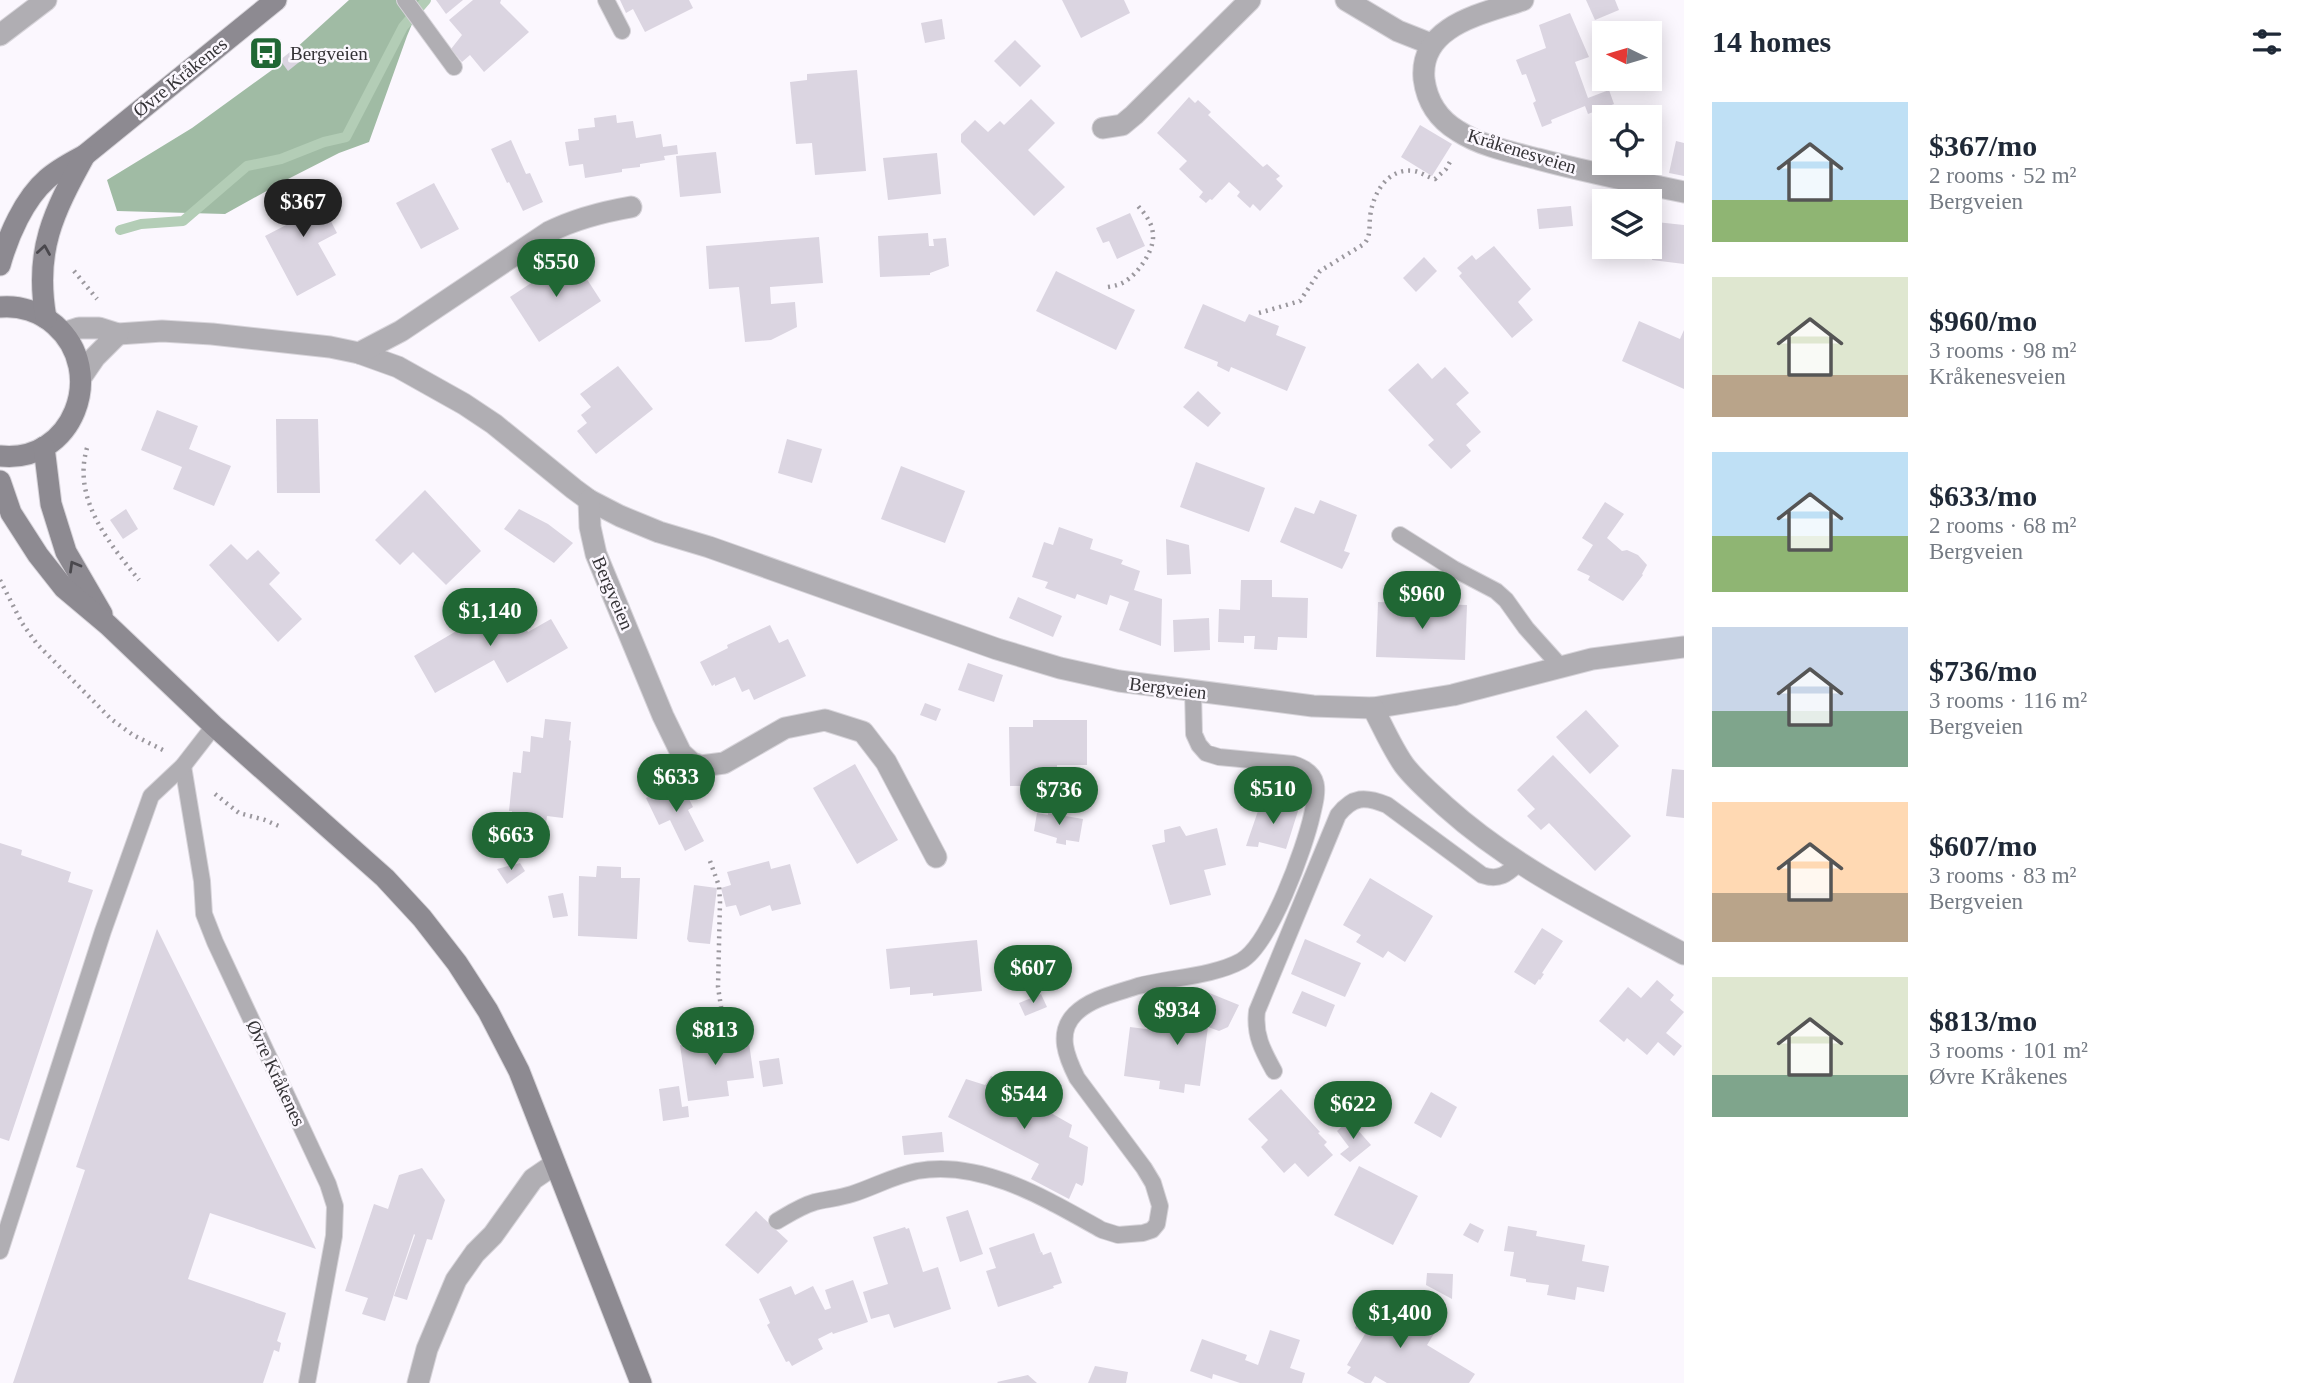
<!DOCTYPE html>
<html lang="en">
<head>
<meta charset="utf-8">
<style>
	body { margin:0; font-family:"Times New Roman",serif; background:#f6f6f7; color:#1f2937; height:100vh; display:flex; flex-direction:column; font-size:26px; white-space:nowrap }
	* { box-sizing:border-box; margin:0 }
	p { font-size:23px; color:#747a83 }
	.icon { flex:none; width:38px; height:38px; fill:none; stroke:currentColor; stroke-width:2; stroke-linecap:round; stroke-linejoin:round }
	.map { position:relative; flex:1; overflow:hidden }
	.panel { display:flex; flex-direction:column; background:#fff; width:630px }
	.panel>* { flex:none }
	.needle { width:46px; rotate:275deg }
	.controls { position:absolute; left:1592px; top:21px; display:grid; gap:14px }
	.controls a { display:grid; place-items:center; width:70px; height:70px; border-radius:0px; background:#fff; box-shadow:0 4px 18px #0003; font-size:35px }
	.price { position:absolute; translate:-50% -60px; padding:0 16px; border-radius:24px; background:#206734; color:#fff; font-size:23px; line-height:46px; filter:drop-shadow(0 2px 4px #0008) }
	.price::after { content:''; position:absolute; left:50%; top:42px; width:21px; height:16px; margin-left:-10px; background:inherit; clip-path:polygon(0 0,100% 0,50% 100%) }
	.price.selected { background:#222; color:#fff }
	ul { padding:0; list-style:none }
	li { display:flex; align-items:center; gap:21px; height:175px; padding:0 28px }
	li span { display:grid; place-items:center; flex:none; width:196px; height:140px; border-radius:0px; color:#555 }
	li>.icon { margin-inline-start:auto }
	span .icon { width:84px; height:84px; fill:#fffc; stroke-width:1 }
	li b { font-size:30px }
	h2 { display:flex; justify-content:space-between; align-items:center; height:84px; padding:0 28px; font-size:30px }
	main { display:flex; flex:1; min-height:0 }
	.map>svg:first-child { display:block }
	.forest { fill:#a0bba4 }
	.lines { fill:none; stroke-linecap:round; stroke-linejoin:round }
	.stream { stroke:#b3cdb6; stroke-width:10 }
	.building { fill:#dbd5e1 }
	.lane-casing { stroke:#d7d4da; stroke-width:18 }
	.street-casing { stroke:#d7d4da; stroke-width:23 }
	.secondary-casing { stroke:#d7d4da; stroke-width:23 }
	.path { stroke:#9b989e; stroke-width:4.5; stroke-dasharray:2 5; stroke-linecap:butt }
	.lane { stroke:#b0aeb3; stroke-width:16 }
	.street { stroke:#b0aeb3; stroke-width:21 }
	.secondary { stroke:#8d8a91; stroke-width:21 }
	.oneway { stroke:#4a484d }
	.labels { text-anchor:middle; dominant-baseline:central; stroke-width:5; stroke-linejoin:round; paint-order:stroke }
	.poi-label { font-size:19px; fill:#343236; stroke:#fbf7fe; text-anchor:start }
	.street-label { font-size:19px; fill:#343236; stroke:#fbf7fe }
</style>
</head>
<body>
<main>
<div class="map">
<svg width="1684" height="1383" viewBox="0 0 1684 1383">
	<rect width="100%" height="100%" fill="#fbf7fe"/>
	<path class="forest" d="M349,0h73l-15,36 -38,106 -30,11 -51,26 -63,35 -108,-3 -10,-31 85,-52 80,-58z"/>
	<g class="lines">
		<path class="stream" d="M120,230l21,-6 42,-3 64,-55 34,-7 43,-17 22,-5 57,-110 23,-27"/>
	</g>
	<g class="building">
		<path d="M436,0h27l-17,14z"/>
		<path d="M473,0h28l-1,3 29,29 -45,40 -14,-17 -8,7 -11,-13 11,-14 -13,-15z"/>
		<path d="M620,0h69l4,8 -48,24 -12,-23 -7,4z"/>
		<path d="M1062,0h62l6,13 -49,25z"/>
		<path d="M1586,0h29l4,10 -24,10z"/>
		<path d="M1570,13l19,44 -14,5 13,36 21,-8 5,14 -26,10 -3,-8 -34,14 1,3 -10,4 -9,-24 3,-2 -10,-27 -4,1 -6,-15 30,-12 -7,-23z"/>
		<path d="M942,19l3,20 -20,4 -4,-20z"/>
		<path d="M1015,40l26,26 -21,21 -26,-26z"/>
		<path d="M295,48l8,11 -15,12 -8,-11z"/>
		<path d="M857,70l9,101 -51,4 -3,-32 -16,1 -6,-62 17,-2v-6z"/>
		<path d="M1189,97l6,6 3,-3 13,12 -3,3 55,52 4,-3 13,12 -4,3 7,7 -23,25 -7,-7 -3,4 -13,-12 3,-4 -11,-10 -17,18 -2,-1 -4,4 -7,-6 4,-5 -24,-23 8,-8 -30,-28z"/>
		<path d="M1031,99l24,24 -27,27 37,37 -31,29 -73,-74v-8l14,-14 13,12 12,-11 4,4z"/>
		<path d="M616,115l1,8 16,-2 3,17 25,-4 2,13 14,-2 1,9 -14,2 1,4 -25,4v3l-18,2v3l-37,6 -2,-14 -14,2 -4,-24 14,-2 -1,-11 17,-2 -1,-9z"/>
		<path d="M1420,125l32,19 -20,32 -31,-19z"/>
		<path d="M511,140l15,34 4,-1 13,29 -20,9 -14,-29 -2,1 -16,-34z"/>
		<path d="M1676,141l8,2v33l-15,-3z"/>
		<path d="M716,152l5,41 -41,4 -4,-41z"/>
		<path d="M937,153l4,41 -53,6 -5,-42z"/>
		<path d="M310,181l27,52 -19,10 18,32 -39,21 -32,-60 23,-12 -13,-25z"/>
		<path d="M434,183l25,46 -38,20 -25,-46z"/>
		<path d="M1571,206l2,20 -34,3 -2,-20z"/>
		<path d="M1130,213l15,33 -28,13 -8,-18 -6,2 -7,-15z"/>
		<path d="M1656,222l28,3v39l-32,-4z"/>
		<path d="M928,233l1,13h5l-1,-7 13,-1 3,28 -19,7v2l-50,2 -2,-41z"/>
		<path d="M819,237l4,46 -53,4 1,17 24,-2 2,25 -26,13 -26,2 -6,-55 -30,2 -3,-43z"/>
		<path d="M1494,246l37,43 -13,13 15,18 -21,18 -53,-62 3,-3 -5,-5 15,-13 4,5z"/>
		<path d="M572,256l29,45 -62,41 -29,-45z"/>
		<path d="M1424,257l13,14 -21,21 -13,-14z"/>
		<path d="M1056,271l79,39 -19,40 -80,-39z"/>
		<path d="M1203,304l42,18 4,-8 30,12 -3,9 30,12 -19,44 -56,-24 -2,5 -12,-6 1,-4 -34,-14z"/>
		<path d="M1639,321l41,18 4,-9v59l-62,-28z"/>
		<path d="M1418,363l14,16 13,-12 24,26 -13,11 25,28 -15,13 5,6 -20,18 -23,-24 6,-5 -46,-50z"/>
		<path d="M618,366l35,43 -57,45 -19,-23 10,-8 -6,-8 10,-8 -11,-13z"/>
		<path d="M1198,391l23,22 -13,14 -25,-20z"/>
		<path d="M157,410l41,16 -9,23 42,17 -17,40 -41,-17 9,-22 -41,-17z"/>
		<path d="M276,419h42l2,74h-43z"/>
		<path d="M787,439l35,10 -10,34 -34,-10z"/>
		<path d="M1196,462l69,26 -16,44 -69,-25z"/>
		<path d="M901,466l64,25 -20,52 -64,-24z"/>
		<path d="M425,490l56,61 -35,34 -33,-33 -13,13 -25,-25z"/>
		<path d="M1320,500l37,15 -13,36 6,2 -8,16 -62,-27 15,-35 19,7z"/>
		<path d="M1605,502l19,12 -17,24 15,13 5,-1 11,5 9,10 -5,9 1,1 -20,26 -35,-21 2,-4 -13,-6 16,-25 -11,-7z"/>
		<path d="M126,509l12,20 -15,10 -13,-19z"/>
		<path d="M519,509l29,15 25,19 -19,20 -50,-34z"/>
		<path d="M1059,527l34,12 -3,10 33,11 -2,4 19,7 -6,19 28,9 -1,47 -42,-16 10,-28 -19,-7 -3,10 -30,-11 -2,5 -30,-11 3,-6 -16,-5 12,-35 9,3z"/>
		<path d="M1166,539l23,6 2,29 -24,1z"/>
		<path d="M231,544l16,16 11,-10 22,23 -11,11 33,35 -24,23 -69,-77z"/>
		<path d="M1241,580h31v17l36,1 -1,40 -29,-1 -1,13 -23,-1 1,-13h-11v7l-26,-1 1,-33 21,1z"/>
		<path d="M1018,597l44,19 -9,21 -44,-19z"/>
		<path d="M509,600l19,32 23,-13 17,29 -61,35 -13,-23 -59,33 -21,-37z"/>
		<path d="M1378,602l89,3 -2,55 -89,-3z"/>
		<path d="M1209,618l1,32 -36,2 -1,-32z"/>
		<path d="M770,625l9,18 9,-4 18,37 -52,24 -5,-11 -7,3 -7,-15 -20,9v-2l-3,2 -12,-24 28,-14 -1,-3z"/>
		<path d="M968,663l35,12 -9,27 -36,-12z"/>
		<path d="M925,703l16,6 -5,12 -16,-6z"/>
		<path d="M1586,710l33,36 -29,28 -34,-37z"/>
		<path d="M545,719l26,3 -2,18 2,1 -8,77 -16,-2 -3,21 -34,-3 2,-23h-3l4,-39 8,1 2,-22 7,1 1,-16 12,2z"/>
		<path d="M1033,720h54v45h-30v21h-47l-1,-59h24z"/>
		<path d="M1553,755l78,81 -36,35 -46,-48 -8,7 -14,-14 8,-7 -18,-19z"/>
		<path d="M855,764l43,76 -41,24 -44,-76z"/>
		<path d="M1672,769l12,1v48l-18,-2z"/>
		<path d="M680,781l13,26 -5,3 16,31 -19,10 -15,-31 -11,5 -13,-27z"/>
		<path d="M1271,802l27,9 -12,38 -27,-7 -1,5 -12,-1 12,-35z"/>
		<path d="M1037,813l11,2v-2l35,6 -4,23 -13,-2v5l-10,-2 1,-5 -23,-7z"/>
		<path d="M1180,826l6,10 31,-8 9,37 -22,5 7,25 -41,10 -18,-60 13,-3 -1,-12z"/>
		<path d="M0,843l22,7 -1,5 50,17 -3,10 25,8 -84,251 -9,-3z"/>
		<path d="M769,861l2,8 19,-5 11,40 -29,7 -2,-6 -30,11 -4,-11 -10,2 -5,-19 10,-3 -4,-13z"/>
		<path d="M520,863l5,8 -18,13 -10,-15z"/>
		<path d="M597,866l24,1v11h19l-3,61 -59,-3 1,-60 17,1z"/>
		<path d="M1370,878l63,38 -28,46 -17,-11 -5,7 -27,-16 5,-7 -18,-10z"/>
		<path d="M694,885l23,3 -7,56 -21,-2 -2,-3z"/>
		<path d="M563,893l5,23 -15,2 -5,-22z"/>
		<path d="M1542,928l21,13 -21,32 2,1 -4,6 -1,-1 -4,6 -21,-13z"/>
		<path d="M157,929l159,320 -106,-36 -22,66 98,34 -9,28 4,2 -2,9 -5,-2 -11,33h-250l72,-213 -9,-3z"/>
		<path d="M1305,939l56,24 -16,34 -54,-23z"/>
		<path d="M977,940l5,51 -49,5v-3l-23,2v-8l-20,2 -4,-40z"/>
		<path d="M1657,980l17,15 -4,5 14,12 -18,21 16,13 -8,10 -16,-14 -11,13 -20,-17 -3,4 -25,-21 29,-34 13,11z"/>
		<path d="M1302,991l33,14 -9,22 -34,-14z"/>
		<path d="M1207,992l32,13 -11,22 -9,4 -11,-4 -8,59 -15,-2 -1,9 -25,-4 1,-8 -36,-5 6,-49 39,5 2,-13 29,4 -5,-2z"/>
		<path d="M1041,994l6,13 -22,9 -6,-13z"/>
		<path d="M748,1036l6,42 -27,3 2,15 -41,5 -8,-56z"/>
		<path d="M779,1058l4,26 -20,3 -4,-26z"/>
		<path d="M991,1076l42,17 -3,8 42,24 -3,12 19,10 -4,35 -2,4 -6,-3 -7,16 -38,-20 8,-15 -91,-47 18,-38 19,6z"/>
		<path d="M679,1086l3,21 6,-1 1,11 -26,4 -4,-32z"/>
		<path d="M1281,1089l39,43 -2,1 9,9 -3,3 9,10 -25,22 -13,-14 -11,10 -23,-26 7,-7 -20,-21z"/>
		<path d="M1431,1092l26,15 -16,31 -27,-15z"/>
		<path d="M1349,1120l22,25 -21,17 -10,-8 9,-7 -12,-16z"/>
		<path d="M942,1132l2,20 -40,3 -2,-19z"/>
		<path d="M1359,1166l59,30 -25,49 -59,-30z"/>
		<path d="M422,1168l23,32 -13,40 -5,-1 -20,61 -13,-4 21,-61 -1,-1 -29,87 -23,-7 6,-16 -23,-7 29,-87 14,5 11,-34z"/>
		<path d="M968,1210l15,44 -23,8 -14,-45z"/>
		<path d="M756,1211l32,30 -30,33 -33,-29z"/>
		<path d="M1470,1223l14,7 -6,13 -15,-8z"/>
		<path d="M1508,1226l29,5 -1,5 49,9 -3,16 27,5 -5,26 -27,-5 -2,13 -28,-5 2,-10 -23,-3v-3l-16,-3 4,-24 -10,-1z"/>
		<path d="M905,1227l1,2 3,-1 14,44 15,-5 13,42 -57,19 -5,-14 -18,5 -8,-27 25,-8 -15,-47z"/>
		<path d="M1034,1233l7,19 -3,1 4,-1 1,3 8,-3 11,31 -9,3 1,2 -56,19 -12,-36 10,-3 -7,-20z"/>
		<path d="M1427,1273l26,1 -1,25 -26,-14z"/>
		<path d="M853,1280l15,42 -35,12 -1,-2 -14,7 5,10 -31,17 -3,-5 -3,1 -19,-37 3,-2 -11,-24 32,-13 4,9 18,-9 12,24 6,-2 -6,-18z"/>
		<path d="M1373,1297l9,6 1,-3 52,32 -8,13 48,29 -6,9h-82l-12,-7 -4,7h-6l-18,-10 4,-6 -4,-2 18,-31 -10,-6 6,-14z"/>
		<path d="M1270,1330l30,10 -10,28 15,5 -3,10h-62l-27,-9 -1,5 -22,-8 12,-32 45,16 -2,5 13,5z"/>
		<path d="M1095,1366l33,6 -2,11h-38z"/>
		<path d="M1028,1375l9,8h-39l-1,-1z"/>
	</g>
	<g class="lines">
		<g class="lane-casing">
			<g id="lane">
				<path d="M405,0l49,67"/>
				<path d="M606,0l16,31"/>
				<path d="M1400,535l54,34 42,22 10,9 20,28 35,39"/>
				<path d="M183,766l19,115 2,33 11,28 113,242 7,22 -1,30 -27,147"/>
				<path d="M1274,1071c-11,-20 -20,-36 -17,-60l81,-196c15,-19 27,-19 49,-10l95,70c17,6 25,-1 37,-12"/>
				<path d="M777,1221c12,-7 24,-15 38,-19 12,-3 25,-4 37,-8 22,-7 41,-18 65,-23 65,-12 131,29 185,59l16,5 25,-2 9,-3 5,-6 3,-18 -7,-23 -9,-15 -67,-90c-10,-20 -21,-45 -2,-64 16,-16 42,-21 63,-28 30,-8 76,-10 103,-25 29,-16 64,-114 71,-146 6,-25 10,-42 -19,-51l-74,-7 -13,-4 -7,-8 -5,-11 -1,-43"/>
				<path d="M0,1251l103,-320 48,-135 32,-30 31,-40"/>
			</g>
		</g>
		<g class="street-casing">
			<g id="street">
				<path d="M1346,0l52,31 33,13"/>
				<path d="M1523,0c-40,14 -104,25 -99,79 3,23 14,40 34,52 23,15 53,21 80,28 48,13 97,23 146,33"/>
				<path d="M0,35l46,-35"/>
				<path d="M1103,128l19,-3 12,-10 116,-115"/>
				<path d="M64,333l15,-5h20l19,6 44,-3 50,3 118,13 29,6 39,14 66,37 30,20 80,65 15,11 31,16 39,16 50,15 288,102 63,19 59,13 194,25 60,2 80,-13 139,-36 92,-12"/>
				<path d="M359,353l42,-22 148,-99c26,-13 53,-20 82,-25"/>
				<path d="M82,376l13,-19 23,-23"/>
				<path d="M589,500l1,27 6,27 67,162 18,37 11,10 9,3 23,-3 61,-35 40,-8 38,12 23,30 50,95"/>
				<path d="M1373,708c10,19 19,40 31,57 12,16 28,29 42,42 70,63 156,103 238,147"/>
				<path d="M418,1383l9,-34 29,-69 19,-27 18,-18 40,-56 22,-15"/>
			</g>
		</g>
		<g class="secondary-casing">
			<g id="secondary">
				<path d="M0,265c8,-29 24,-66 47,-86 11,-10 25,-17 38,-24l191,-155"/>
				<path d="M0,307c20,-2 40,5 55,18 53,47 18,139 -55,131"/>
				<path d="M46,318c-12,-67 7,-105 39,-163"/>
				<path d="M44,447l7,57 15,48 36,62"/>
				<path d="M0,481l11,32 27,42 26,33 44,37 106,101 171,152 37,40 35,45 31,48 31,60 122,312"/>
			</g>
		</g>
		<g class="path">
			<path d="M74,271l23,28"/>
			<path d="M1108,287c6,-1 11,-2 16,-5 13,-7 30,-31 29,-46 0,-12 -7,-21 -15,-30"/>
			<path d="M1259,313l41,-12 20,-30 44,-27c7,-8 5,-17 6,-26 2,-23 17,-51 44,-47 7,1 13,6 21,8l11,-10 5,-9"/>
			<path d="M87,448c-15,51 22,95 52,132"/>
			<path d="M0,580l22,43 15,21 74,75 22,16 30,15"/>
			<path d="M215,794l24,19 26,7 16,7"/>
			<path d="M710,861l9,25 1,16 -2,85 7,46"/>
		</g>
		<use href="#lane" class="lane"/>
		<use href="#street" class="street"/>
		<use href="#secondary" class="secondary"/>
	</g>
	<defs><path id="oneway-chevron" d="M-2-3.5L2.5 0L-2 3.5" fill="none" stroke-width="1.6" stroke-linecap="round" stroke-linejoin="round" transform="scale(1.75)"/></defs>
	<g class="oneway">
		<use href="#oneway-chevron" transform="translate(44 250) rotate(-81)"/>
		<use href="#oneway-chevron" transform="translate(74 566) rotate(-120)"/>
	</g>
	<defs>
		<g id="bus-square" transform="scale(1.75)"><rect x="-9" y="-9" width="18" height="18" rx="4" fill="#206734" stroke="#fbf7fe"/><path d="M-5-6H5V4H4V6H2V4H-2V6H-4V4H-5ZM-3.5-4V0h7V-4ZM-3.5 1.2v1.5H-2V1.2ZM2 1.2v1.5H3.5V1.2Z" fill="#fff"/></g>
	</defs>
	<g fill-rule="evenodd">
		<use href="#bus-square" x="266" y="53"/>
	</g>
	<g class="labels">
		<g class="poi-label">
			<text x="290" y="53">Bergveien</text>
		</g>
		<g class="street-label">
			<text transform="translate(180 77) rotate(-39)">Øvre Kråkenes</text>
			<text transform="translate(1522 151) rotate(17)">Kråkenesveien</text>
			<text transform="translate(613 593) rotate(67)">Bergveien</text>
			<text transform="translate(1168 688) rotate(7)">Bergveien</text>
			<text transform="translate(276 1073) rotate(65)">Øvre Kråkenes</text>
		</g>
	</g>
</svg>
<div class="controls">
<a><svg class="needle" viewBox="-14 -14 28 28"><path d="M0-13l5 13h-10z" fill="#e53935"/><path d="M0 13l5-13h-10z" fill="#747a83"/></svg></a>
<a><svg class="icon" aria-label="locate" viewBox="0 0 24 24"><circle cx="12" cy="12" r="6"/><path d="M12 2v4M12 18v4M2 12h4M18 12h4"/></svg></a>
<a><svg class="icon" aria-label="layers" viewBox="0 0 24 24"><path d="M12 4l9 5-9 5-9-5zM3 14l9 5 9-5"/></svg></a>
</div>
<b class="price selected" style="left:303px;top:239px">$367</b>
<b class="price" style="left:556px;top:299px">$550</b>
<b class="price" style="left:1422px;top:631px">$960</b>
<b class="price" style="left:490px;top:648px">$1,140</b>
<b class="price" style="left:676px;top:814px">$633</b>
<b class="price" style="left:1273px;top:826px">$510</b>
<b class="price" style="left:1059px;top:827px">$736</b>
<b class="price" style="left:511px;top:872px">$663</b>
<b class="price" style="left:1033px;top:1005px">$607</b>
<b class="price" style="left:1177px;top:1047px">$934</b>
<b class="price" style="left:715px;top:1067px">$813</b>
<b class="price" style="left:1024px;top:1131px">$544</b>
<b class="price" style="left:1353px;top:1141px">$622</b>
<b class="price" style="left:1400px;top:1350px">$1,400</b>
</div>
<section class="panel">
<h2>14 homes<svg class="icon" aria-label="filters" viewBox="0 0 24 24"><path d="M4 7h16M4 17h16"/><circle cx="9" cy="7" r="2"/><circle cx="15" cy="17" r="2"/></svg></h2>
<ul>
<li><span style="background:linear-gradient(#bfe0f5 70%,#8fb573 0)"><svg class="icon" aria-label="home" viewBox="0 0 24 24"><path d="M3 11l9-7 9 7M6 9v11h12V9"/></svg></span><div><b>$367/mo</b><p>2 rooms · 52 m²</p><p>Bergveien</p></div></li>
<li><span style="background:linear-gradient(#dfe7d0 70%,#b9a48a 0)"><svg class="icon" aria-label="home" viewBox="0 0 24 24"><path d="M3 11l9-7 9 7M6 9v11h12V9"/></svg></span><div><b>$960/mo</b><p>3 rooms · 98 m²</p><p>Kråkenesveien</p></div></li>
<li><span style="background:linear-gradient(#bfe0f5 60%,#8fb573 0)"><svg class="icon" aria-label="home" viewBox="0 0 24 24"><path d="M3 11l9-7 9 7M6 9v11h12V9"/></svg></span><div><b>$633/mo</b><p>2 rooms · 68 m²</p><p>Bergveien</p></div></li>
<li><span style="background:linear-gradient(#c9d6e8 60%,#7fa58c 0)"><svg class="icon" aria-label="home" viewBox="0 0 24 24"><path d="M3 11l9-7 9 7M6 9v11h12V9"/></svg></span><div><b>$736/mo</b><p>3 rooms · 116 m²</p><p>Bergveien</p></div></li>
<li><span style="background:linear-gradient(#ffd9b3 65%,#b9a48a 0)"><svg class="icon" aria-label="home" viewBox="0 0 24 24"><path d="M3 11l9-7 9 7M6 9v11h12V9"/></svg></span><div><b>$607/mo</b><p>3 rooms · 83 m²</p><p>Bergveien</p></div></li>
<li><span style="background:linear-gradient(#dfe7d0 70%,#7fa58c 0)"><svg class="icon" aria-label="home" viewBox="0 0 24 24"><path d="M3 11l9-7 9 7M6 9v11h12V9"/></svg></span><div><b>$813/mo</b><p>3 rooms · 101 m²</p><p>Øvre Kråkenes</p></div></li>
</ul>
</section>
</main>
</body>
</html>
